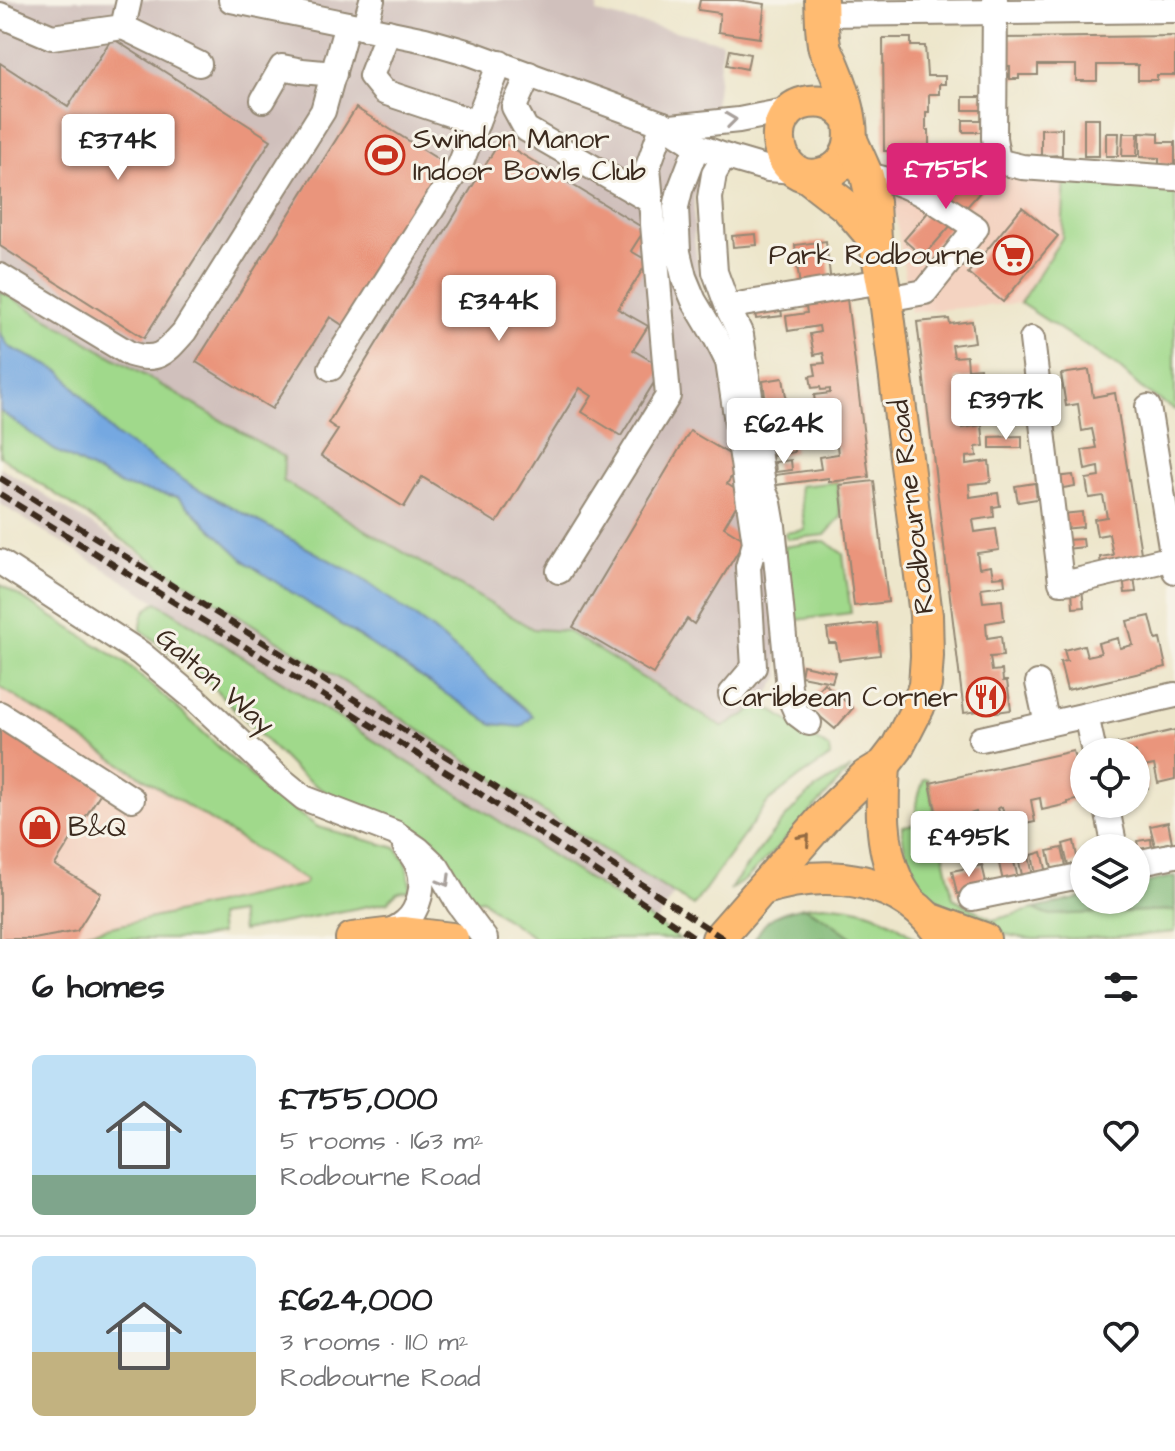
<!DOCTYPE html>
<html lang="en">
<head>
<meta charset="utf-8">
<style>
	body { margin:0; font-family:"Architects Daughter",sans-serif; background:#f2f2f2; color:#202124; height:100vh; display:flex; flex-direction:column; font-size:30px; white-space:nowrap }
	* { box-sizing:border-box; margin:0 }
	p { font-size:26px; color:#757577 }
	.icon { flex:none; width:44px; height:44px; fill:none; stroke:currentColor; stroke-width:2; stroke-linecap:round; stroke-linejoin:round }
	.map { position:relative; height:939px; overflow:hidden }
	.panel { display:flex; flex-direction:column; background:#fff; flex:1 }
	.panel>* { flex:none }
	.tools { position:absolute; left:1070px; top:738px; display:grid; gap:16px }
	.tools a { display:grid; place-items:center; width:80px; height:80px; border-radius:50%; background:#fff; box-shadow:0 2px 6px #0004; font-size:40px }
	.price { position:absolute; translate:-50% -68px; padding:0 18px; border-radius:8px; background:#fff; color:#222; font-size:26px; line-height:52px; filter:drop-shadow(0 2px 4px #0008) }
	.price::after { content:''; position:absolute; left:50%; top:48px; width:24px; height:18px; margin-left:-12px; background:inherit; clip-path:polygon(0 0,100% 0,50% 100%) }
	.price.active { background:#db2777; color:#fff }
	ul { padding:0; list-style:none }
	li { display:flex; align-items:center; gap:24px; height:200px; padding:0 32px }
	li+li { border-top:2px solid #e0e0e0 }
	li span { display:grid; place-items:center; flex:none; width:224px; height:160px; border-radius:12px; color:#555 }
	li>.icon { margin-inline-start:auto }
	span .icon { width:96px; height:96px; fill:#fffc; stroke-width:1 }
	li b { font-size:34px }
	h2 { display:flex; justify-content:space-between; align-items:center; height:96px; padding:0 32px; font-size:34px }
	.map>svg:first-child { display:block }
	.built { fill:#f4d3c1 }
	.industrial { fill:#d0c0bc }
	.green { fill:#a0d98b; stroke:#6e8254; stroke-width:2 }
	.forest { fill:#80b977; stroke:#5e724a; stroke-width:2 }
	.water { fill:#74a8e1; stroke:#586980; stroke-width:2 }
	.building { fill:#ea957c }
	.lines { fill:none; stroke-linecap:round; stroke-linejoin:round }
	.minor-casing { stroke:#948874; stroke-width:28 }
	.major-casing { stroke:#948874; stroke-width:36 }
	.minor { stroke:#fff; stroke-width:24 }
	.major { stroke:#ffbb71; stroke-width:32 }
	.rail { stroke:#3b2a1e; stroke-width:6; stroke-dasharray:12 6; stroke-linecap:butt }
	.oneway { stroke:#a79f9a }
	.oneway2 { stroke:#936b43 }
	.labels { text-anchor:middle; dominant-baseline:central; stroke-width:6; stroke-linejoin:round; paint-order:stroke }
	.poi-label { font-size:28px; fill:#3b2a1e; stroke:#f7f3e8; text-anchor:start }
	.street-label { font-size:28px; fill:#3b2a1e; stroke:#f7f3e8 }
</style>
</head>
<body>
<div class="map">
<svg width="1175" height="939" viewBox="0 0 1175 939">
	<rect width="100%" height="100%" fill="#f7f3e8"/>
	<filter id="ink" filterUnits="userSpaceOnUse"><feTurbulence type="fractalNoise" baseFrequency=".0125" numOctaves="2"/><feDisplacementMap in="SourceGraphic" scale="16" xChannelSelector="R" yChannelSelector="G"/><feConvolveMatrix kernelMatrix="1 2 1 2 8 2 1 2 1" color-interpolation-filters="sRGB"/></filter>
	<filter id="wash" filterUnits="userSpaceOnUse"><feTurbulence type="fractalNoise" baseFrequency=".006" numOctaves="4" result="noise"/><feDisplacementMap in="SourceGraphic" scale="32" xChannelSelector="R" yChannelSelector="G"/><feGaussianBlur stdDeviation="1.8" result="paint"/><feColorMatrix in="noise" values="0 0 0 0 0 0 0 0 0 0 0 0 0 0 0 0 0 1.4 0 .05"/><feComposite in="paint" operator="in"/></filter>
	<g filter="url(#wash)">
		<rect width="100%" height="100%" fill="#ede6cb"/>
		<g class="built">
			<path d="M886,158l97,1 2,9 6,4 74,5 -3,61 -42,65 -109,9z"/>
			<path d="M0,687l307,194 -4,3 -249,55h-54z"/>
		</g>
		<g class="industrial">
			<path d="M0,0h598l-1,13 125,29 -5,51 -16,90 -7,14v40l8,59 43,101 35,279 -10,16 -25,23 -23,12 -155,-96 -34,-2 -250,-148v-24l-283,-166z"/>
			<path d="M0,467l409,256 144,95 121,76 -19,29 -188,-123 -343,-219 -124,-77z"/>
		</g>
		<g class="green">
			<path d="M1065,177l110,7v226l-34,-22 -23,-21 -98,-64 42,-65z"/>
			<path d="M0,291l284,166 -1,24 250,148 34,2 155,96 23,-12 15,-13 70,47 1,7 -31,21 -32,25 -75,104 -140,-88 -144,-95 -241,-152 -168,-115z"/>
			<path d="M837,482l4,35 -16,18 -38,4 -2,-6 20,-3 -6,-44z"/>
			<path d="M825,541l18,13 8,59 -61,8 -8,-74z"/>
			<path d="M0,584l124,78 52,45 61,57 44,37 37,26 78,21 10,13 5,29c-12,0 -16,3 -23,12l-146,29 -3,-18 -21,3 2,18 -25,5h-115l-1,-5 224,-49 3,-4 -306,-194z"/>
			<path d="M157,602l310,198 213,139h-144l-40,-27 -14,-13 -10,2 -37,-61 -37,-21 -65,-23 -18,-11 -19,-14 -90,-91 -65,-50c0,-14 3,-21 16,-28z"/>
			<path d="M851,768l-69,75 -36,36 -16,11 4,-7c23,-29 46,-63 74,-88 13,-11 28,-18 43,-27z"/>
			<path d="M924,779h4l25,119 40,22 41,-11 13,6 128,-5v22c-47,5 -94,7 -141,7 -37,-2 -90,-27 -113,-56 -12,-16 -18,-37 -19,-57l15,-2 -1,-20z"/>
			<path d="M823,905c40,0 62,10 93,34h-62l-29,-21 -21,-11z"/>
		</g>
		<g class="forest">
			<path d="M1175,876v34l-128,5 -13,-6 50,-12v3h52v-15z"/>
			<path d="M804,907l21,11 29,21h-99c11,-23 25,-27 49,-32z"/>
		</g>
		<path class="water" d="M0,333l9,14 53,25 53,63 76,50 166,90 77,56 99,85 -12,11 -29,-3 -245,-161 -69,-66 -55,-11 -69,-36 -54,-39z"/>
		<g id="blocks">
			<g class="building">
				<path d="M700,0h37l28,4 -5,34 -42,-6 2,-19 -22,-3z"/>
				<path d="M1175,36v39h-18v5h-19v-15h-41v16h-21v-16h-38v10h-19v4h-9v-13h-13v-28z"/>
				<path d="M112,38l159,102 -127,198 -144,-92v-183l68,44z"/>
				<path d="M883,38h28v8h14l2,30h18v8h-6v10h-10v18h-3v18h3v21h-45z"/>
				<path d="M730,50l20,4 -3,15 -20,-4z"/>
				<rect x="963" y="97" width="23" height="13"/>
				<path d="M356,108l93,58 -102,162 -17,-11 -58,92 -76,-47z"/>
				<rect x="1084" y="118" width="15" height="38"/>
				<rect x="963" y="120" width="21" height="12"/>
				<path d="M1062,128v27l-21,1v-27z"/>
				<path d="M1140,132l19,1v9h16v23h-16v-7l-19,-1z"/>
				<path d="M1106,133h13l-1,23h-12z"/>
				<path d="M1123,133h15l-1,23h-15z"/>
				<path d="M500,141l145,88 -14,22 17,10 -30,48 30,17 -15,24 30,18 -42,68 -39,-24 10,-16 -12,-8 -83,135 -75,-46 -18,30 -83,-51 17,-26 -10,-7z"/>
				<path d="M968,166l20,17 -65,74 -19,-17z"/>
				<path d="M1022,207l36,29 -55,66 -35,-29z"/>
				<path d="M756,234l1,11 -24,2 -1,-11z"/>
				<path d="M826,241l5,43 -31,4 -5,-43z"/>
				<path d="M846,291l23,186 -40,5v-4l-53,7 -1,-10 46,-6 -2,-12 19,-3 -1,-8 -10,1 -2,-11 -1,-11 10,-1 -2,-10 -15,2 -3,-21 16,-2v-4l-9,1 -1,-3 -8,1 -2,-12 6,-1 -2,-11 11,-1 -2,-10 -9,2 -2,-11 -2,-10 10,-2 -1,-6 -31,5 -2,-15 21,-3 -2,-12z"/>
				<path d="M780,302l2,14 -26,3 -2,-14z"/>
				<path d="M949,319l1,5 22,-3 3,21 -23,3 2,12 13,-1 1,13 12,-1 1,9 -25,2 2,14 22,-3 2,22 -9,1 1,8 -13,2 1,5 20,-3 2,21 -8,1 1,9 -11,1v7l23,-3 2,21 -22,2 1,13 28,-4 2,13 -7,1 1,10 -21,3 2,12 21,-3 3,21 -22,3 2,15 12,-2 2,11 11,-1 1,9 -24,3 2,14 19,-2 2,20 -18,3 1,15 14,-2 2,20 -13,1 2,14 10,-1 1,11h4l4,29 -15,2v-3l-32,4 -47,-391z"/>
				<path d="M1089,370l4,27 22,-4 27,166 -41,7 -1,-9 13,-2 -4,-21 -12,2 -3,-17 13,-2 -4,-21 -14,2 -3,-19 14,-2 -1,-10 -14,3 -3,-20 14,-2 -4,-19 -10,2 -4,-27 -12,2 -5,-32z"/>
				<path d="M783,378l5,31 -21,3 -4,-31z"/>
				<path d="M797,410l1,11 -25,4 -2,-11z"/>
				<path d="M787,430l1,10 -17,2 -1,-10z"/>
				<path d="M690,431l51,30 -14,23 16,10 -19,33 21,13 -51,84 -7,-5 -34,55 -80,-47z"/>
				<path d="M1022,436v12h-32v-11z"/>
				<path d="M793,440l1,12 -21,4 -2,-12z"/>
				<path d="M791,460l1,10 -16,2 -1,-10z"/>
				<path d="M1073,475l2,11 -18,3 -2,-12z"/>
				<path d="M874,481l14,121 -34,4 -14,-121z"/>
				<path d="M1035,483l2,16 -19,3 -3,-16z"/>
				<path d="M1082,512l1,15 -20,2 -1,-15z"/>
				<path d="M1083,539l1,8 -18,2 -1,-9z"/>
				<path d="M1134,576l2,16 -11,1 -2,-16z"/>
				<path d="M1082,588l2,19 -11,1 -1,-19z"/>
				<path d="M1150,616l6,24 4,-1 6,28 -99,23 -7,-28 7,-1 -3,-11 20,-5 3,11 14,-3 -3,-10 20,-5 2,10 13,-3 -6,-24z"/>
				<path d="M877,623l3,32 -41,5 -3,-17h-7l-2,-14z"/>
				<path d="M803,665l32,7 -3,10 -31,-6z"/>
				<path d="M824,683l29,25 -18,21 -30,-25z"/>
				<path d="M0,724l103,65 -48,76 46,28 -24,38 -43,8h-34z"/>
				<path d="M1175,730v49l-17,4 -4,-18 -10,2 4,21 -10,3 -2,-8v-31h-24l-1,-7z"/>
				<path d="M1073,751l11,47 -16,4v2l-26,6 -2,-12 -9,2 4,22 -28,6 -5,-21 -4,1 3,12 -12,3 -10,2 -3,-13 -6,2 3,12 -27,6 -2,-12 -6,1 -8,-38z"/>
				<path d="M1168,822l4,20 -17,4 -5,-20z"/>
				<path d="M1004,834l2,9 3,-1 9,36 -15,3 -10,-44z"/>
				<path d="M1151,839l1,10 -13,2 -2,-10z"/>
				<path d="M1074,841l4,21 -10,3 -5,-21z"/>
				<path d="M1062,848l4,18 -14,3 -4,-18z"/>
				<path d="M1042,852l5,21 -11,2 -4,-20z"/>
				<path d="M1029,856l4,20 -10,3 -5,-21z"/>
				<path d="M982,865l5,21 -30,8 -5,-23z"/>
			</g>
		</g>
	</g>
	<g filter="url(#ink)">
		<use href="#blocks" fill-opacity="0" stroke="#948874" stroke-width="2"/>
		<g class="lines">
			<g class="minor-casing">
				<g id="minor">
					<path d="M231,0l194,40 45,13 193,71 34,22 30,11 41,12 27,2"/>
					<path d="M995,0l-1,138 3,17 4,7 21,5 153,11"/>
					<path d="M822,14l353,-4"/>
					<path d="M0,15l52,22 71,-10 6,-27"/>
					<path d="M123,27l76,37"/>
					<path d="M364,28l8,-28"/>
					<path d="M388,32l-17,44 13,16 93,31"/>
					<path d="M529,74l-15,33 12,22 125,72"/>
					<path d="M263,100l19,-33 20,4 32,3"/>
					<path d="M671,127l68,-7 51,-10"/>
					<path d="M697,146l-17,44 -4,17 2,45 6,25 10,24 22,37 12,24 27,181 -7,24 6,100 -23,27"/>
					<path d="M727,157l-6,5 -7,12 -4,24 5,74 14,38"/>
					<path d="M867,176c41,4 75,30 109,52l-51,64 -39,7"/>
					<path d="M0,276l130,78c29,9 36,-2 54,-22l139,-221 24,-87"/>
					<path d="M1032,339l29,243 15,-1 97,-23"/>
					<path d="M331,368l129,-203 40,-102"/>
					<path d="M1148,407l27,164"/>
					<path d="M0,562l140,91 55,46 82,77 27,22 91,35 23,16 19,18 22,37 26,35"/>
					<path d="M559,571l109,-175 -20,-229 15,-43"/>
					<path d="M1038,683l9,41"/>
					<path d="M0,714l132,85"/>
					<path d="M1086,715l8,37"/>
					<path d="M809,723l-12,-9 -7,-16 -17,-172 -4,-23 -5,-12 -23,-156 -12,-25 14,-6 140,-23"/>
					<path d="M981,739l194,-44"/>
					<path d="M1106,804l9,44"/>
					<path d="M1136,863l39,-8"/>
					<path d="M972,898l112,-23"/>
					<path d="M382,934c9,-3 16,-6 23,-12 14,-11 20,-38 14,-54 -3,-8 -9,-15 -14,-22"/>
				</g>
			</g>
			<g class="major-casing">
				<g id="major">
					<path d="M821,0c1,15 0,34 4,49 2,5 6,11 8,16 9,21 25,67 14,88 -4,10 -11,17 -21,20 -50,19 -67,-64 -17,-71 16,-2 28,2 38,14"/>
					<path d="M807,176l40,31 28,33"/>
					<path d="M884,765c-2,36 -4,80 12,114 3,8 8,15 13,22"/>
					<path d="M762,889c64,-22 144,-13 181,50"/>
					<path d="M929,919l55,20"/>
					<path d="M352,939l50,-6 50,6"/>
					<path d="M718,939l111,-127 37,-36 18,-11 13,-17 21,-41 7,-22 2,-29 -1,-41 -40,-316 -11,-59 -2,-38 -6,-26 -16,-36"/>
				</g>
			</g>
			<use href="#minor" class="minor"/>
			<use href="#major" class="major"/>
			<g class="rail">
				<path d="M0,478l495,309 229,152"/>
				<path d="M0,494l464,289 233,156"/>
			</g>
		</g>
		<defs><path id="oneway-chevron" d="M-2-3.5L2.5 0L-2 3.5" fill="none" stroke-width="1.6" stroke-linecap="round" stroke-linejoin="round" transform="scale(2)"/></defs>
		<g class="oneway">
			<use href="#oneway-chevron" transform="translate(731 120) rotate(-7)"/>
			<use href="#oneway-chevron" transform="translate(445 881) rotate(60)"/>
		</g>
		<use class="oneway2" href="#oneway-chevron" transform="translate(805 839) rotate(-49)"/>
	</g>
	<defs>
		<g id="stadium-ring" transform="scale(2)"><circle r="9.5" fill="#f7f3e8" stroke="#c8321e" stroke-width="1.5"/><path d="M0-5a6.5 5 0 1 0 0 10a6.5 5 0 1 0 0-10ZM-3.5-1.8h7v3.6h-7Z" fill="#c8321e"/></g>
		<g id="supermarket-ring" transform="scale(2)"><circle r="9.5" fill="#f7f3e8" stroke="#c8321e" stroke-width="1.5"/><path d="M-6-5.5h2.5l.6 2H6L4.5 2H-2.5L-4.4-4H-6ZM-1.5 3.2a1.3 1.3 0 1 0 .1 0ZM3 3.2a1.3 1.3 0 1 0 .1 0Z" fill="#c8321e"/></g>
		<g id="restaurant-ring" transform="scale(2)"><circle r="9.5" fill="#f7f3e8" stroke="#c8321e" stroke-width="1.5"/><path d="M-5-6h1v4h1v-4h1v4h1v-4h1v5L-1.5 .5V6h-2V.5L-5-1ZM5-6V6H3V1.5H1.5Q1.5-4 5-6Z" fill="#c8321e"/></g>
		<g id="shop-ring" transform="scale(2)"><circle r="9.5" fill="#f7f3e8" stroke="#c8321e" stroke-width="1.5"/><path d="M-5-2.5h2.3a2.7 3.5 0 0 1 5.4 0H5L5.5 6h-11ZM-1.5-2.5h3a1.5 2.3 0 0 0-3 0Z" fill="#c8321e"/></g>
	</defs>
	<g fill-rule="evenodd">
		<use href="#stadium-ring" x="385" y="155"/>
		<use href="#supermarket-ring" x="1013" y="255"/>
		<use href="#restaurant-ring" x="986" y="697"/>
		<use href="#shop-ring" x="40" y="827"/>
	</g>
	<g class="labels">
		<g class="poi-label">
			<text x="413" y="139">Swindon Manor<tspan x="413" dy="32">Indoor Bowls Club</tspan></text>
			<text x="985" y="255" text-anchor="end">Park Rodbourne</text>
			<text x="958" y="697" text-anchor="end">Caribbean Corner</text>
			<text x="68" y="827">B&amp;Q</text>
		</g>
		<g class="street-label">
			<text transform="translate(912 507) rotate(-97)">Rodbourne Road</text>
			<text transform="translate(215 681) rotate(41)">Galton Way</text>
		</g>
	</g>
</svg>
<div class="tools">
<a><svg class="icon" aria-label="locate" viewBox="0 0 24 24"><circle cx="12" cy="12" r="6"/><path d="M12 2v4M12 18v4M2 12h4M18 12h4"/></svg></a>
<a><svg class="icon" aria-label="layers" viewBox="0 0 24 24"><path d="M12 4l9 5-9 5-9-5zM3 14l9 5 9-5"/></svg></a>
</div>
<b class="price" style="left:118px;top:182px">£374K</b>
<b class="price active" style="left:946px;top:211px">£755K</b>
<b class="price" style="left:499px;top:343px">£344K</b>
<b class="price" style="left:1006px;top:442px">£397K</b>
<b class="price" style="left:784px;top:466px">£624K</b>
<b class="price" style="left:969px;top:879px">£495K</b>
</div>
<section class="panel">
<h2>6 homes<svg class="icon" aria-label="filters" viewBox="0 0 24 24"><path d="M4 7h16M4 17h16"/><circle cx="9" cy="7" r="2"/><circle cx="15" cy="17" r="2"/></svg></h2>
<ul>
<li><span style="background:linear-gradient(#bfe0f5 75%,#7fa58c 0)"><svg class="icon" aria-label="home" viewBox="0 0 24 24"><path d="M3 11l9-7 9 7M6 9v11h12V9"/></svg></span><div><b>£755,000</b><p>5 rooms · 163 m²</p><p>Rodbourne Road</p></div><svg class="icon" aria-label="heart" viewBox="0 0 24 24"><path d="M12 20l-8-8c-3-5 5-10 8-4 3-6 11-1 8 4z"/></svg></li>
<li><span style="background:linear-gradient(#bfe0f5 60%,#c2b280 0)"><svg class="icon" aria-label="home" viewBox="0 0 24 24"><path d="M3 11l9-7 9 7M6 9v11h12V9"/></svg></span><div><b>£624,000</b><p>3 rooms · 110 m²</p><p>Rodbourne Road</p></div><svg class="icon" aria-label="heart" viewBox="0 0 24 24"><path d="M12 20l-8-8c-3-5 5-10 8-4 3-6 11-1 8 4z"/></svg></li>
</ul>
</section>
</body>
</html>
